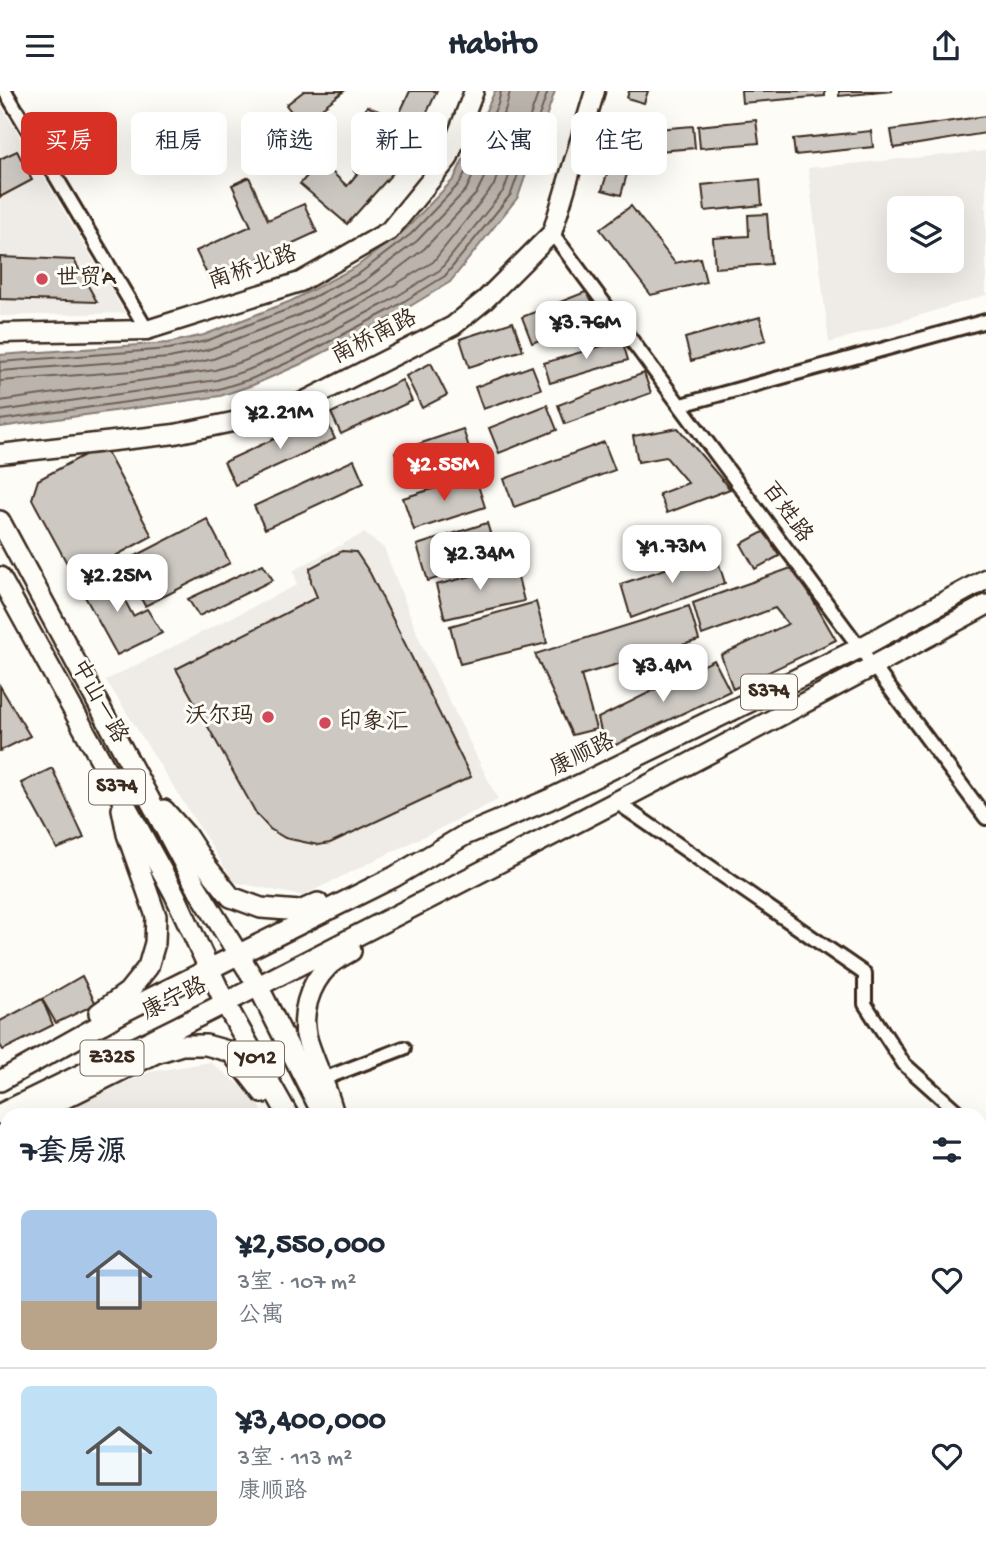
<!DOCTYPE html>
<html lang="zh">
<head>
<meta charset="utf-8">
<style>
	body { margin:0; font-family:"Gochi Hand","LXGW WenKai TC",sans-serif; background:#f2f2f3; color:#1f2937; height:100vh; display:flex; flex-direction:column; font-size:26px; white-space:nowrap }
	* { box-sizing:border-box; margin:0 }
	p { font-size:23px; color:#747a83 }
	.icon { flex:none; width:38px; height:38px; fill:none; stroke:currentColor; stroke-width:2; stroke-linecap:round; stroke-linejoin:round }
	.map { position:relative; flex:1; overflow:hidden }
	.details { position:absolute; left:0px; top:1017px; width:987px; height:450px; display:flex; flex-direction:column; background:#fff; border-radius:21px 21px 0 0; box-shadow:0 7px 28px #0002 }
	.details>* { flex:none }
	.banner { position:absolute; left:21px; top:21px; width:945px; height:63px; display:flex; gap:14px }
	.fabs { position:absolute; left:887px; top:105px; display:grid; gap:14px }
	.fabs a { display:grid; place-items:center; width:77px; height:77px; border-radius:10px; background:#fff; box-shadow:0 7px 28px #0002; font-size:35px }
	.price { position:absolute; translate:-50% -60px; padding:0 16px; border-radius:14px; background:#fff; color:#222; font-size:23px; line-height:46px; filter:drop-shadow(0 2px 4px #0008) }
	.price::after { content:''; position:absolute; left:50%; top:42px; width:21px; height:16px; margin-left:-10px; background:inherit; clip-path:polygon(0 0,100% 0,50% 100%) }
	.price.current { background:#d93025; color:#fff }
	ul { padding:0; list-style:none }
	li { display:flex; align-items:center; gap:21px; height:175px; padding:0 21px }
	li+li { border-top:2px solid #e0e1e3 }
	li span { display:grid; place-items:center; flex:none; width:196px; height:140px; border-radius:10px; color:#555 }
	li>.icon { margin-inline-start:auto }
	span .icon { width:84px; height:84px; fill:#fffc; stroke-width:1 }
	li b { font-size:30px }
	h2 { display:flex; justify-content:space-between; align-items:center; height:84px; padding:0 21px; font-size:30px }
	.tag { padding:0 24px; border-radius:10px; background:#fff; box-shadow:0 7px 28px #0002; font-size:24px; line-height:63px }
	.tag.current { background:#d93025; color:#fff }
	header { display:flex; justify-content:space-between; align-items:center; height:91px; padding:0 21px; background:#fff; font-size:32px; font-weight:700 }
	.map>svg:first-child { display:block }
	.built { fill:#efece7; fill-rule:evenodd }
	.water { fill:#bbb4ad; stroke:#887d74; stroke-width:2 }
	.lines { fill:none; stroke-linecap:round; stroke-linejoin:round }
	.shore { stroke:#6e6157; stroke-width:2 }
	.building { fill:#cdc8c2; stroke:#3b2a1e; stroke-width:2 }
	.street-casing { stroke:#3b2a1e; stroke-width:18 }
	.secondary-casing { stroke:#3b2a1e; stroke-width:23 }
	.primary-casing { stroke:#3b2a1e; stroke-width:24 }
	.street { stroke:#fdfcf7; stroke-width:12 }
	.secondary { stroke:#fdfcf7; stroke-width:18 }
	.primary { stroke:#fdfcf7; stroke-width:19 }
	.poi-dot { fill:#d1495b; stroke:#fdfcf7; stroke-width:2.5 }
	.labels { text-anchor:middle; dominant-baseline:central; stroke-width:6; stroke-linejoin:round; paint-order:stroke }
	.shield { fill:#fdfcf7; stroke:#75695f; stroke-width:2 }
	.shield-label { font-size:21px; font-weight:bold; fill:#3b2a1e }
	.street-label { font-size:23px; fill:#3b2a1e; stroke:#fdfcf7 }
	.poi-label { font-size:23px; fill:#3b2a1e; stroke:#fdfcf7; text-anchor:start }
</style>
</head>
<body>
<header><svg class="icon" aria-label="menu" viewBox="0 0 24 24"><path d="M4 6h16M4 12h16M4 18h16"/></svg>Habito<svg class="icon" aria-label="share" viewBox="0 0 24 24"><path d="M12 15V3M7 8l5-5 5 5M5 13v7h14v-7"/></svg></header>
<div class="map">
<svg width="986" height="1465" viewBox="0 0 986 1465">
	<rect width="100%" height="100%" fill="#fdfcf7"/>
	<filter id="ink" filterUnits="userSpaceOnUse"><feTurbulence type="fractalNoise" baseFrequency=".0143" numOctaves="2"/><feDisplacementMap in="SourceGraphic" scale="14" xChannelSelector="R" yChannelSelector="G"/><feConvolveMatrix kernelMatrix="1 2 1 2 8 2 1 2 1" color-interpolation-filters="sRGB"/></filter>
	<g filter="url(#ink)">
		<g class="built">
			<path d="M0,13l125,209 -125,3z"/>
			<path d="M986,60v144l-157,48 -21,-175zM952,117v53h-52v-53z"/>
			<path d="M364,442l20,15 37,95 77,157 -196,96 -68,-14 -128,-202 191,-95 -3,-15z"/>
			<path d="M210,971l45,34 9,19h-215l101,-43z"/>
			<path d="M7,1042v356l-7,-1v-352z"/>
		</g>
		<path class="water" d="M495,0h60l-37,106 -68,85 -56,34 -93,48 -48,21 -33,11 -220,31v-72l168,-12 36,-8 87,-34 65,-34 50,-38 48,-50z"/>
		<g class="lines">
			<g class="shore">
				<path d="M0,271l169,-13 37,-8 88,-34 66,-34 51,-39 49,-51 38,-79 3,-13"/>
				<path d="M0,280l169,-13 38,-8 90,-34 67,-35 53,-40 49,-51 40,-82 4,-17"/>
				<path d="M0,290l172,-13 41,-9 89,-34 68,-35 54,-41 52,-55 30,-61 3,-2 3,2 -18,52 -61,77 -52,31 -91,47 -46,21 -29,9 -215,31"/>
				<path d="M0,320l217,-31 31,-10 47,-20 91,-47 54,-33 64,-80 35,-99"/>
				<path d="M0,329l219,-31 32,-10 47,-21 92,-48 55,-34 66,-82 37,-103"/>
			</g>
		</g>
		<g class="building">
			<path d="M304,0h40l-43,33 -15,-19z"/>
			<path d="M410,0h27l-28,60 -52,-24 10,-21 30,13z"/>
			<path d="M629,0h19l-4,12 -17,-5z"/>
			<path d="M741,0h84v5l-83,7z"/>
			<path d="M839,0h54l-54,5z"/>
			<path d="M986,25v17l-92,15 -3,-18z"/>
			<path d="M756,29l3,23 -59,5 -2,-22z"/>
			<path d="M693,35l2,22 -62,5 -12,42 -19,-5 18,-58z"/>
			<path d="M871,40l2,16 -78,8 -2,-16z"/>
			<path d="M383,57l18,16 -54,60 -47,-40 20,-23 27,25 10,-12 -3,-3 11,-13 5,4z"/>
			<path d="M17,60l15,29 -32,17v-38z"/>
			<path d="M249,86l19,43 36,-16 13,28 -107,49 -14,-30 55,-25 -19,-41z"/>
			<path d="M760,88l2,26 -57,6 -3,-26z"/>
			<path d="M631,115l44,57 25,-5 6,24 -55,13 -51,-66z"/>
			<path d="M767,123l4,50 -56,4 -2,-30 36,-2 -1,-21z"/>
			<path d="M0,166l74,3 23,42 -97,-3z"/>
			<path d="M588,200l11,26 -67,26 -10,-26z"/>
			<path d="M760,226l6,23 -75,21 -6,-23z"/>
			<path d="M513,231l10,28 -54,17 -9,-28z"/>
			<path d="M622,249l6,20 -78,23 -6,-20z"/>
			<path d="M431,272l16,32 -25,13 -16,-32z"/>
			<path d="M532,275l9,23 -58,20 -8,-22z"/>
			<path d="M644,282l7,20 -86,31 -7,-19z"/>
			<path d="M402,289l10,21 -71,33 -10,-21z"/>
			<path d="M547,314l10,25 -58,23 -10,-25z"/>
			<path d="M324,325l11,23 -100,46 -11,-23z"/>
			<path d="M678,337l52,61 -63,24 -8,-19 29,-11 -22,-26 -28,5 -5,-26z"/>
			<path d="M463,338l10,31 -68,22 -10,-30z"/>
			<path d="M604,351l11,28 -101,37 -10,-28z"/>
			<path d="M103,354l49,91 -77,42 -43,-79 6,-19z"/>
			<path d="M354,369l10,23 -99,46 -11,-23z"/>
			<path d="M475,385l10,31 -71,23 -11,-32z"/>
			<path d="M207,428l23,44 -85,43 -23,-43z"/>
			<path d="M487,432l11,36 -70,22 -11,-36z"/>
			<path d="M765,440l14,25 -24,13 -14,-25z"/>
			<path d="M342,460l14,1 14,21 101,204 -141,66 -12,2 -33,-7 -15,-9 -13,-14 -81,-146 141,-72 -6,-15 -1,-14z"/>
			<path d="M715,461l10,31 -94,35 -10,-34z"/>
			<path d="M263,473l10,16 -74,36 -11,-17z"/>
			<path d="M515,474l9,36 -79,18 -9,-34z"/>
			<path d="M794,476l42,73 -103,49 -12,-34 67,-31 -13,-16 -73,27 -9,-32z"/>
			<path d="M108,477l25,48 14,-7 15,24 -45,22 -39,-71z"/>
			<path d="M536,511l11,41 -87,21 -10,-38z"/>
			<path d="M689,515l10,34 -118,35 15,54 -24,6 -37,-81z"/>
			<path d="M714,569l16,31 -125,59 -7,-32z"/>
			<path d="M0,595l30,50 -30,15z"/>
			<path d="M52,677l32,70 -27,11 -36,-66z"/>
			<path d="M82,885l14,28 -40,19 -14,-24z"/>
			<path d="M42,908l11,26 -50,25 -3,-5v-24z"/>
			<path d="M399,1460h20l3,5h-33z"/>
		</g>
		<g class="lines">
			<g class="street-casing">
				<g id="street">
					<path d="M5,0l142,239"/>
					<path d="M552,142l434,585"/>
					<path d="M681,314l305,-84"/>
					<path d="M615,710l250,173v30l39,60 57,51"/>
					<path d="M323,988l81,-31"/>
					<path d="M980,1041l6,5"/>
				</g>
			</g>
			<g class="secondary-casing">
				<g id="secondary">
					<path d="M0,242l147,-3 153,-48 89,-51 59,-72 26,-68"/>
					<path d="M0,363l175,-20 110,-23 168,-85 32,-26 67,-67 43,-142"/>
				</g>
			</g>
			<g class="primary-casing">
				<g id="primary">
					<path d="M0,430l196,365 62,100 65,129"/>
					<path d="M0,486l174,316 51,110 63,112"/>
					<path d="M164,719l22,25 21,32 24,30 30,11 39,3 18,-8"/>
					<path d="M99,922l29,-21 20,-25 7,-24 1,-27 -29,-82 -5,-25"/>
					<path d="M0,990l127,-71 267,-133 71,-42 83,-35 312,-152 126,-69"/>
					<path d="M0,1023c75,-37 151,-73 225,-111 255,-130 510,-261 761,-398"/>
					<path d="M24,1024l13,-3 119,-59 26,-8h24l25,7 32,41"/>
					<path d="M334,1024c-6,-26 -18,-48 -26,-73 -9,-26 1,-57 20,-76 6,-6 16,-11 23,-15"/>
					<path d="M521,1460l3,5"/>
					<path d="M554,1460l3,5"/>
				</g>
			</g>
			<use href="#street" class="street"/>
			<use href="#secondary" class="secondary"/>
			<use href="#primary" class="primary"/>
		</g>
	</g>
	<g class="poi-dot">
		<circle cx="42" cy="188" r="7"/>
		<circle cx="268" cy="626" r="7"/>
		<circle cx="325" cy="632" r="7"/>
	</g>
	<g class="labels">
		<g class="shield">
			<rect x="741" y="583.5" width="56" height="35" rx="5"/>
			<rect x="89" y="678.5" width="56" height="35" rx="5"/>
			<rect x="80.5" y="949.5" width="63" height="35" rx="5"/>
			<rect x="228" y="950.5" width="56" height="35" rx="5"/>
		</g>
		<g class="shield-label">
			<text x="769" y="601">S374</text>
			<text x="117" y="696">S374</text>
			<text x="112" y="967">Z325</text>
			<text x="256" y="968">Y012</text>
		</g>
		<g class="street-label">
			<text transform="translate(253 178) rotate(-19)">南桥北路</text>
			<text transform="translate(375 247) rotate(-27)">南桥南路</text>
			<text transform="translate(786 422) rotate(54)">百姓路</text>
			<text transform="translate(98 611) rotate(61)">中山一路</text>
			<text transform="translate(583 665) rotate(-26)">康顺路</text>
			<text transform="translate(175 909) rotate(-26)">康宁路</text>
		</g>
		<g class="poi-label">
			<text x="56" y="188">世贸A</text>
			<text x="254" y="626" text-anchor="end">沃尔玛</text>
			<text x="339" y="632">印象汇</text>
		</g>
	</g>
</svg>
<div class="fabs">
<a><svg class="icon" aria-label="layers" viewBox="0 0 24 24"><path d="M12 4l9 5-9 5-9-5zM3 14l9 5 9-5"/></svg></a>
</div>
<b class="price" style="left:586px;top:270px">¥3.76M</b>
<b class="price" style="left:280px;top:360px">¥2.21M</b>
<b class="price current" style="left:444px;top:412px">¥2.55M</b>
<b class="price" style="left:672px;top:494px">¥1.73M</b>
<b class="price" style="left:480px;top:501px">¥2.34M</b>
<b class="price" style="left:117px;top:523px">¥2.25M</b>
<b class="price" style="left:663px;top:613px">¥3.4M</b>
<div class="banner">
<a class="tag current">买房</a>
<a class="tag">租房</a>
<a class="tag">筛选</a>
<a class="tag">新上</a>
<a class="tag">公寓</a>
<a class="tag">住宅</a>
</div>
<section class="details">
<h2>7套房源<svg class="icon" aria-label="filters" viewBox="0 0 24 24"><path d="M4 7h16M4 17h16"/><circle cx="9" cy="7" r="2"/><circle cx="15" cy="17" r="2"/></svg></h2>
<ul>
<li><span style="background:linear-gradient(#a9c7e8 65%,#b9a48a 0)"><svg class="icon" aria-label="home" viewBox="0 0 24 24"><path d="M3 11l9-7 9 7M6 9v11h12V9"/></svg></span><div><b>¥2,550,000</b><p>3室 · 107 m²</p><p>公寓</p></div><svg class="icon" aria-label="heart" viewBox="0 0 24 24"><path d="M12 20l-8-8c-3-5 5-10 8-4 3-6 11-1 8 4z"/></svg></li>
<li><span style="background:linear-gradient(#bfe0f5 75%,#b9a48a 0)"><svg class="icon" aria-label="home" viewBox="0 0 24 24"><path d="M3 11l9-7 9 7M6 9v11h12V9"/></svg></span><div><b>¥3,400,000</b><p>3室 · 113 m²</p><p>康顺路</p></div><svg class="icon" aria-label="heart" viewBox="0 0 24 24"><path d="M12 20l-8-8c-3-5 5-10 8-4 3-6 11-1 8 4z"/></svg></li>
</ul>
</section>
</div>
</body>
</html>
